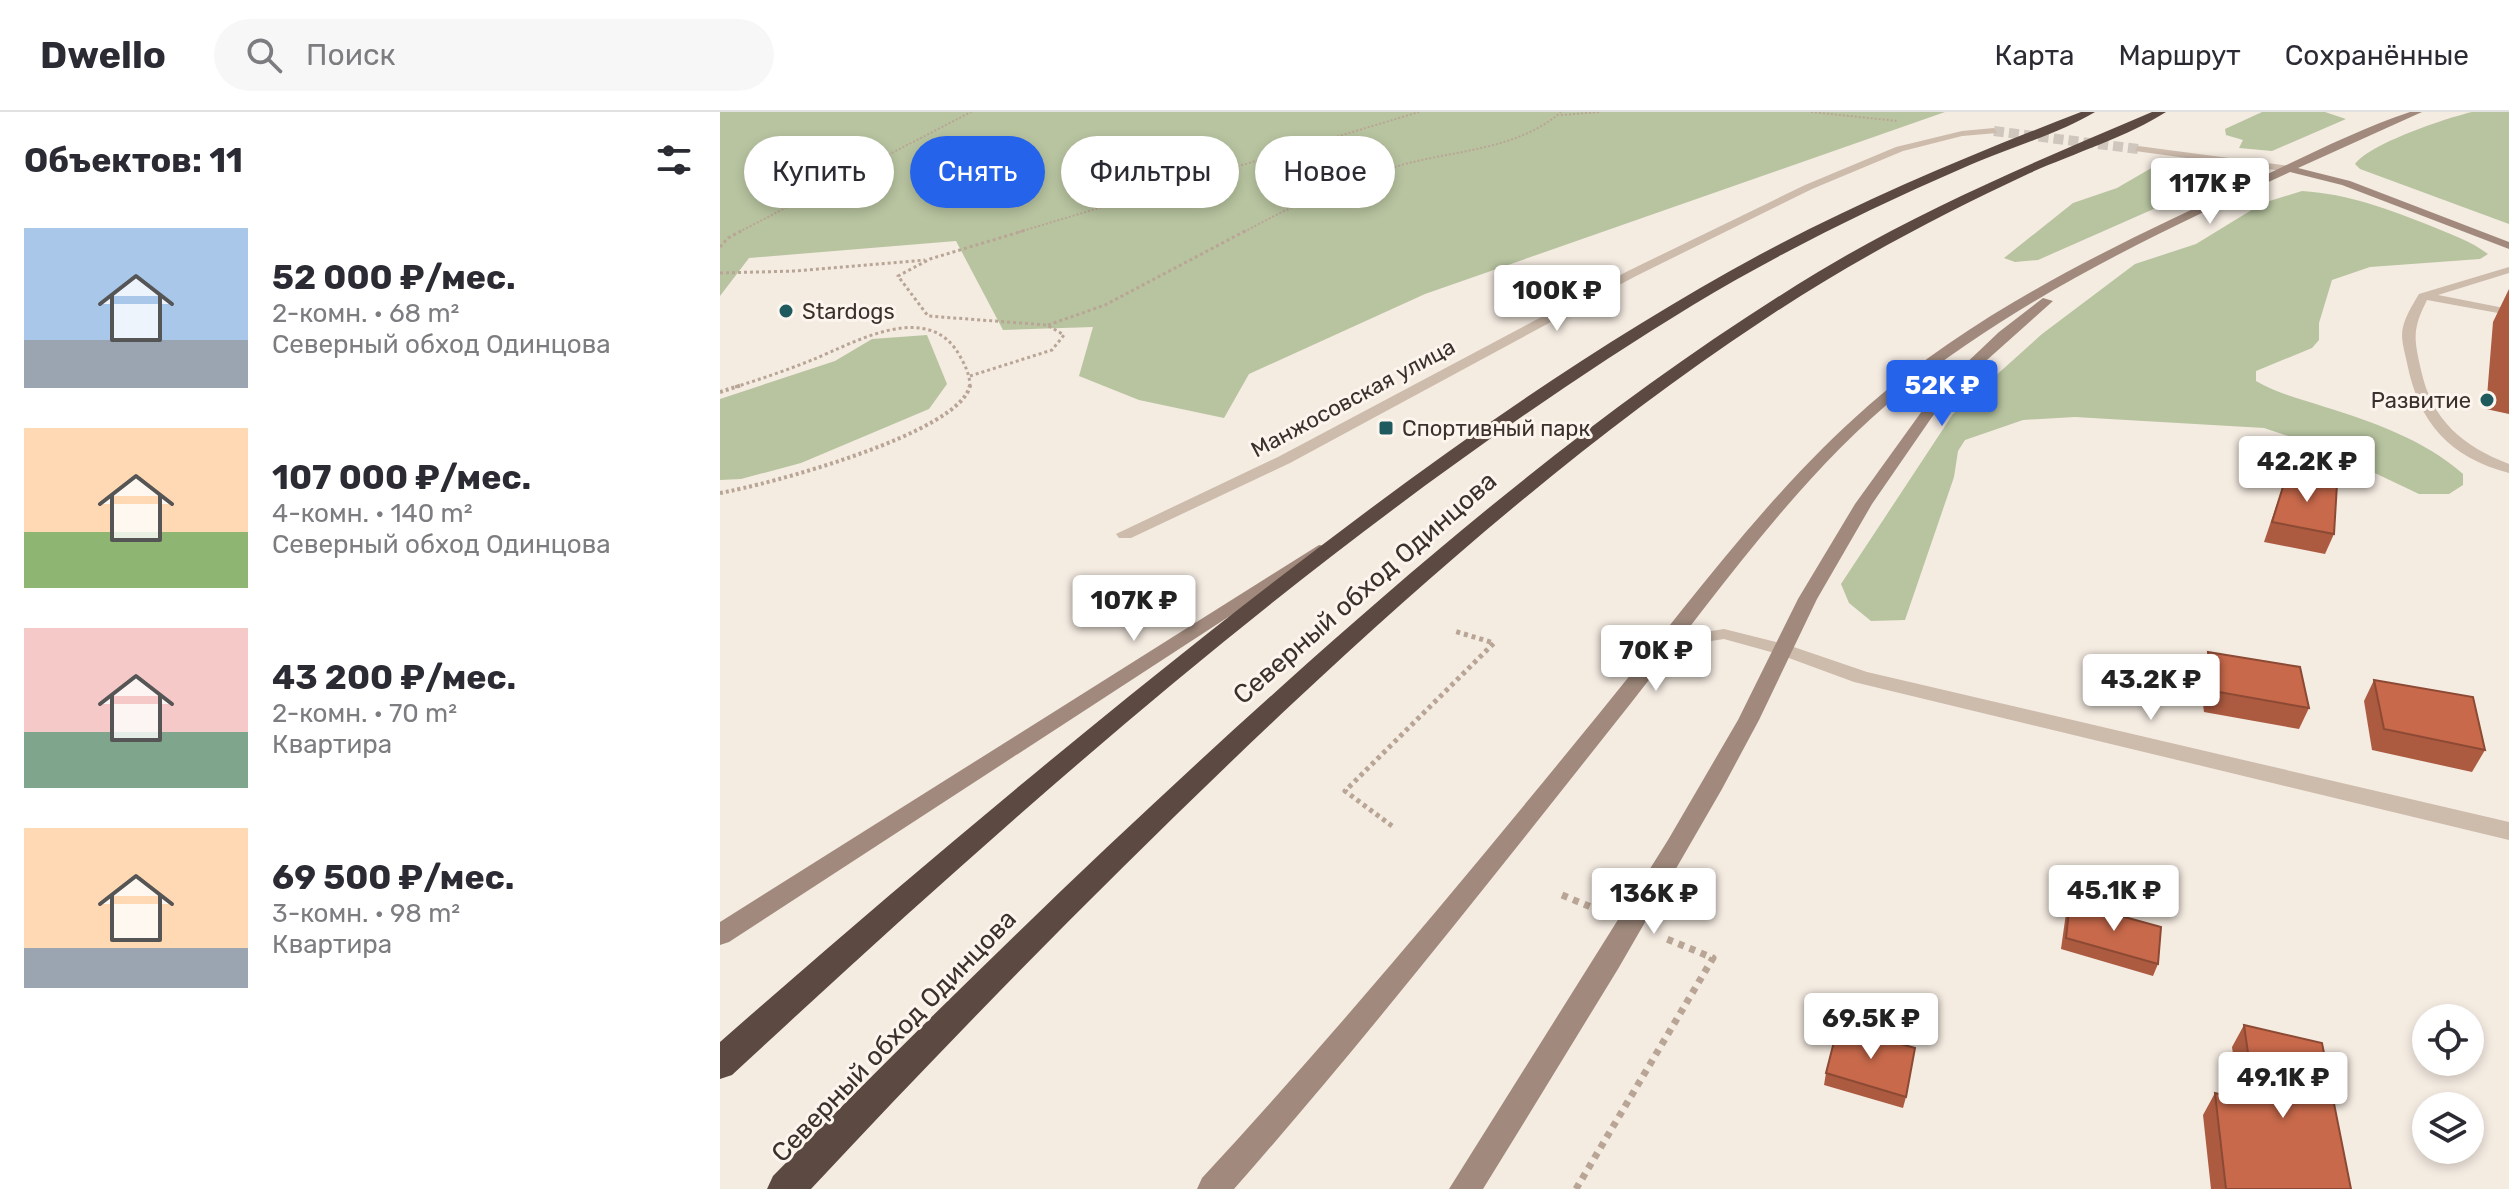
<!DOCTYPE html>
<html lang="ru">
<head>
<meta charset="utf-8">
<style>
	body { margin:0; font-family:Rubik,sans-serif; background:#f7f7f7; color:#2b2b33; height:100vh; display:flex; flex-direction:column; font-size:30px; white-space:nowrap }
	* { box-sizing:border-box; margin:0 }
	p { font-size:26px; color:#7c7c81 }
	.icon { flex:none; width:44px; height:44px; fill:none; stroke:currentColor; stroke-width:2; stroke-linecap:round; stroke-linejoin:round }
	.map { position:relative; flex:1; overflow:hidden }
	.drawer { display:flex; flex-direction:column; background:#fff; width:720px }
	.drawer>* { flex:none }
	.hud { position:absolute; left:24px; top:24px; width:760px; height:72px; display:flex; gap:16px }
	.controls { position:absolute; left:1692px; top:892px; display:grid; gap:16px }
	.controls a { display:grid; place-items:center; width:72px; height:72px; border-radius:50%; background:#fff; box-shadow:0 4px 12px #0003; font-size:40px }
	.price { position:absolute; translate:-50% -68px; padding:0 18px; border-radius:8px; background:#fff; color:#222; font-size:26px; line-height:52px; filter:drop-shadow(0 2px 4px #0008) }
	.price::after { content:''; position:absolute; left:50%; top:48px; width:24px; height:18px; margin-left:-12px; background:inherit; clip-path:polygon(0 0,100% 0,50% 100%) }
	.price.active { background:#2563eb; color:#fff }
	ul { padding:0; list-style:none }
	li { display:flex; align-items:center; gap:24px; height:200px; padding:0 24px }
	li span { display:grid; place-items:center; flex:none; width:224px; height:160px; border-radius:0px; color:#555 }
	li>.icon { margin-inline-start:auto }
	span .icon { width:96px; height:96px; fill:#fffc; stroke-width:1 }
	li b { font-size:34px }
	h2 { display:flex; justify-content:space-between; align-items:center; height:96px; padding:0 24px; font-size:34px }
	.pill { padding:0 28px; border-radius:36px; background:#fff; box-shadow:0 4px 12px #0003; font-size:28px; line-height:72px }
	.pill.active { background:#2563eb; color:#fff }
	header { display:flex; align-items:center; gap:48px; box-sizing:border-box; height:112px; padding:0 40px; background:#fff; border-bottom:2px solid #e1e1e2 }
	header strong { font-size:38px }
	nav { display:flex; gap:44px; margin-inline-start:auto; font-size:28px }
	.search { width:560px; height:72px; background:#f7f7f7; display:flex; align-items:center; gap:20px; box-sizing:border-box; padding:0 28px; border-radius:44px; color:#7c7c81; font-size:30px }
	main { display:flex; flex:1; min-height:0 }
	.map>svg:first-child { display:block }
	.green { fill:#b8c4a0 }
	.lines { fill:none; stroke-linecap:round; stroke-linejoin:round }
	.street-tunnel { stroke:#cfc6bd; stroke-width:10; stroke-dasharray:10 5; stroke-linecap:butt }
	.path-far4 { stroke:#b9a596; stroke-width:2; stroke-dasharray:2 2; stroke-linecap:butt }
	.path-far3 { stroke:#b9a596; stroke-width:3; stroke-dasharray:3 3; stroke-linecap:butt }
	.path-far2 { stroke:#b9a596; stroke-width:4; stroke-dasharray:3 3; stroke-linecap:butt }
	.path-far1 { stroke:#b9a596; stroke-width:5; stroke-dasharray:4 4; stroke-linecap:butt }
	.path { stroke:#b9a596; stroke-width:7; stroke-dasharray:6 6; stroke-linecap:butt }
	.lane { fill:#cdbbac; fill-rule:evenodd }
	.street { fill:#cdbbac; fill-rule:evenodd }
	.secondary { fill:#a18a7d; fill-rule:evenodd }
	.highway { fill:#5c4a42; fill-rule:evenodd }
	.wall { fill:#ac5a40 }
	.building { fill:#c8694b; stroke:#8c4a34; stroke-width:2 }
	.poi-dot { fill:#1f5a5e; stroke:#fbf5ee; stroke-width:3 }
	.labels { text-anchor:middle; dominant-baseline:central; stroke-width:6; stroke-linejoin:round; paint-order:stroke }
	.far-poi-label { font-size:22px; fill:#3b302b; stroke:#fbf5ee; text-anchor:start }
	.far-street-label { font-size:22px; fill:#3b302b; stroke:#fbf5ee }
	.street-label { font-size:26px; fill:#3b302b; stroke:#fbf5ee }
</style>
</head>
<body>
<header>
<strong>Dwello</strong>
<div class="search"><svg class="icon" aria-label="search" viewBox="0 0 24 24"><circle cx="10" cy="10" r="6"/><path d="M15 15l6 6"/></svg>Поиск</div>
<nav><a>Карта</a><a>Маршрут</a><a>Сохранённые</a></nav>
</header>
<main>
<section class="drawer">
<h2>Объектов: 11<svg class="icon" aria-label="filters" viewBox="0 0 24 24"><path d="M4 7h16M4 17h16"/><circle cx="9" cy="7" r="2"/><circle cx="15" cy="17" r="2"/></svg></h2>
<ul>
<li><span style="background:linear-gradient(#a9c7e8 70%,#9aa5b1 0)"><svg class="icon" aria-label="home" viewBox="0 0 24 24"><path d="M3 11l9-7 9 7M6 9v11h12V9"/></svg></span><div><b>52 000 ₽/мес.</b><p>2-комн. · 68 m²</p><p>Северный обход Одинцова</p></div></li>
<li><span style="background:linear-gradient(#ffd9b3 65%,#8fb573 0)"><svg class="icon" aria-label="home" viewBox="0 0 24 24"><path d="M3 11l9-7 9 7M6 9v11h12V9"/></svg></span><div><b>107 000 ₽/мес.</b><p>4-комн. · 140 m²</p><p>Северный обход Одинцова</p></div></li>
<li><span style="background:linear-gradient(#f6c9c9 65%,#7fa58c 0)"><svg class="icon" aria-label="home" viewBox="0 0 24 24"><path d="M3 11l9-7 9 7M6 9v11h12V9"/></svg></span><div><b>43 200 ₽/мес.</b><p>2-комн. · 70 m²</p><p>Квартира</p></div></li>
<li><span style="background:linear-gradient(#ffd9b3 75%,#9aa5b1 0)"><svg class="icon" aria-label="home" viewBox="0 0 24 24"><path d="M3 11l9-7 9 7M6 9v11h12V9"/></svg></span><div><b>69 500 ₽/мес.</b><p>3-комн. · 98 m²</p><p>Квартира</p></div></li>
</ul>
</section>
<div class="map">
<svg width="1789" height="1077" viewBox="0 0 1789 1077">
	<rect width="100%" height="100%" fill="#f4ebe1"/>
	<g class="green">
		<path d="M0,0h1225l-520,182 -176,80 -25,44 -85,-18 -60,-24 14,-49 -90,3 -47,-89 -207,17 -29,38z"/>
		<path d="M1542,0h63l21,7 -74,32 -33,-3 4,-8 -17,-5 -1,-6z"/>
		<path d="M1752,0h37v112l-149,-55 -5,-5c14,-20 91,-46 117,-52z"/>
		<path d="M1473,48l22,4 13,8 -11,9 -179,79 -23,2 -11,-4 69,-55 44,-15 43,-25z"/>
		<path d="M1582,79c47,3 86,18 129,35 19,8 40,15 57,28l-8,5 -110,8 -38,13 -13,43v17l-7,8 -56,23v10c22,13 45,18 69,26 48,15 100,33 138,67v11l-14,9h-30l-101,-48 -54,-18 -189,-11 -52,3 -58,20 -7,11 -4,26 -49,143 -34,1 -22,-18 -8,-19 112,-170 89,-80 93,-70 61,-20 67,-41z"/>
		<path d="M207,223l20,49 -18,25 -128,54 -60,16 -21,1v-81l115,-38 37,-22z"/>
	</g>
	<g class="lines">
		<path class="street-tunnel" d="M1274,19l144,18"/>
		<g class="path-far4">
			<path d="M1091,0l87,9"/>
			<path d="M841,3l40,-3"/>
			<path d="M19,120l232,-120"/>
			<path d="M299,120l400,-120"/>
			<path d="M524,120c49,-27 100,-50 154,-66 54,-16 118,-15 163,-54"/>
		</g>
		<g class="path-far3">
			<path d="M0,135l8,-9 15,-8"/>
			<path d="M0,161l75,-2 130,-11"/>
			<path d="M328,213l57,-20 142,-75"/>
			<path d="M250,264l82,-26 12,-15 -17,-10 -119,-9 -30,-40 32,-17 96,-29"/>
			<path d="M15,275c26,-8 52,-17 77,-27 44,-18 118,-62 149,-2 5,9 9,18 9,29"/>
		</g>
		<g class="path-far2">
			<path d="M0,280l22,-7"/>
			<path d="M0,381c46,-8 242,-60 250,-108"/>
		</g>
		<path class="path-far1" d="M672,714l-47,-35 149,-148 -40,-12"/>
		<g class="path">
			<path d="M842,783l36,15"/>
			<path d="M856,1077l137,-231 -51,-21"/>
		</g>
		<g class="lane">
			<path d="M1789,155v6l-71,22 71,14v6l-82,-15c-15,30 -13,38 -6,70 11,51 42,76 88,94v9c-60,-16 -90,-50 -102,-110 -2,-11 -7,-24 -4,-36 3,-12 10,-23 16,-33z"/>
			<path d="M1004,517l64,16 3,4 -9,6 -58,-16 -57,9 -9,-5 9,-5z"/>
		</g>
		<g class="street">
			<path d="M1274,16l3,5 -35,3 -59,15 -91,38 -176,87 -346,187 -159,75h-12l-3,-4 162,-77 350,-186 177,-86 91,-38 66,-16z"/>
			<path d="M1418,34l152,20 5,3 -5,3 -155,-21z"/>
			<path d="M1062,531l85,29 642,150v18l-655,-158 -79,-29 -3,-4z"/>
		</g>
		<g class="secondary">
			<path d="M1690,0h12l-124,56 52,13 159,61v7l-167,-64 -52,-13c-136,62 -272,127 -389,221 -102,82 -189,207 -270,310 -130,164 -259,329 -397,486h-37l5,-11c138,-149 267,-305 396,-463 86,-105 168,-220 271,-310 109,-95 244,-159 375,-220 55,-25 109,-54 166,-73z"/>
			<path d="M1323,186l10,3 -84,75 -37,41 -60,87 -55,95 -58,121 -37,69 -104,180 -106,173 -29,47h-34l219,-349 70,-120 60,-121 57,-95 67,-93 37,-41 40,-38z"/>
			<path d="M599,433l6,1 3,4 -3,4 -596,388 -9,3v-23z"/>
		</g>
		<g class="highway">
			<path d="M1361,0h14c-34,21 -92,38 -132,56 -92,40 -184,85 -270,137 -348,213 -663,494 -961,770l-12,4v-37c160,-141 324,-279 492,-412 175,-137 353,-270 549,-376 103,-55 211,-100 320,-142z"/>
			<path d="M1432,0h14c-37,24 -94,42 -136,61 -92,43 -183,91 -268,148 -169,112 -321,244 -469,382 -166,156 -326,319 -482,486h-44l6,-13c165,-168 333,-332 508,-489 169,-152 343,-297 537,-415 106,-64 221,-112 334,-160z"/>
		</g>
	</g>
	<g class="wall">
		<path d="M1789,177v125l-23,-5 7,-87z"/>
		<path d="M1567,362l47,60 -9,20 -61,-12z"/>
		<path d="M1488,540l101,56 -10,21 -95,-17 -5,-39z"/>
		<path d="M1654,568l111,70 -13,22 -100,-22 -8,-49z"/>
		<path d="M1350,790l88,62 -5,12 -92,-27 5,-36z"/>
		<path d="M1524,913l107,164h-140l-8,-74 12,-22 24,5 -7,-51z"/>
		<path d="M1106,961l80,24 -3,11 -79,-23z"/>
	</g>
	<g class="building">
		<path d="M1567,362l50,10 -3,50 -62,-12z"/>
		<path d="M1488,540l92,15 9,41 -96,-17z"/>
		<path d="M1654,568l99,17 12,53 -101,-21z"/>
		<path d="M1350,790l91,25 -3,37 -92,-26z"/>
		<path d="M1524,913l78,18 29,146h-125l-11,-96 40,9z"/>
		<path d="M1118,914l77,22 -9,49 -80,-24z"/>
	</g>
	<g class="poi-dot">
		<circle cx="66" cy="199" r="8"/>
		<circle cx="1767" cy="288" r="8"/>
		<rect x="658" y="308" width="16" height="16" rx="4"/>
	</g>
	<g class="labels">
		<g class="far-poi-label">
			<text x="82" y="199">Stardogs</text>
			<text x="1751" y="288" text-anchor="end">Развитие</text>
			<text x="682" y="316">Спортивный парк</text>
		</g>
		<g class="far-street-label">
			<text transform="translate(633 286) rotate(-28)">Манжосовская улица</text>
		</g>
		<g class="street-label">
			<text transform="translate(645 476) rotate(-41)">Северный обход Одинцова</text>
			<text transform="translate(174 924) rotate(-46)">Северный обход Одинцова</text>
		</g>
	</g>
</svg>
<div class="controls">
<a><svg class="icon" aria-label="locate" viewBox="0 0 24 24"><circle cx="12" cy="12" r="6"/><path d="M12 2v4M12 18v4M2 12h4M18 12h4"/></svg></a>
<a><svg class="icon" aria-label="layers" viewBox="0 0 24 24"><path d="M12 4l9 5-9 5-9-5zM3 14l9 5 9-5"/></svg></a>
</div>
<b class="price" style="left:1490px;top:114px">117K ₽</b>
<b class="price" style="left:837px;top:221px">100K ₽</b>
<b class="price active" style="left:1222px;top:316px">52K ₽</b>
<b class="price" style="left:1587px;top:392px">42.2K ₽</b>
<b class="price" style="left:414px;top:531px">107K ₽</b>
<b class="price" style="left:936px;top:581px">70K ₽</b>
<b class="price" style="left:1431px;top:610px">43.2K ₽</b>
<b class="price" style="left:1394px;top:821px">45.1K ₽</b>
<b class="price" style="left:934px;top:824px">136K ₽</b>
<b class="price" style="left:1151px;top:949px">69.5K ₽</b>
<b class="price" style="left:1563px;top:1008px">49.1K ₽</b>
<div class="hud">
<a class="pill">Купить</a>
<a class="pill active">Снять</a>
<a class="pill">Фильтры</a>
<a class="pill">Новое</a>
</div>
</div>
</main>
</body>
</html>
